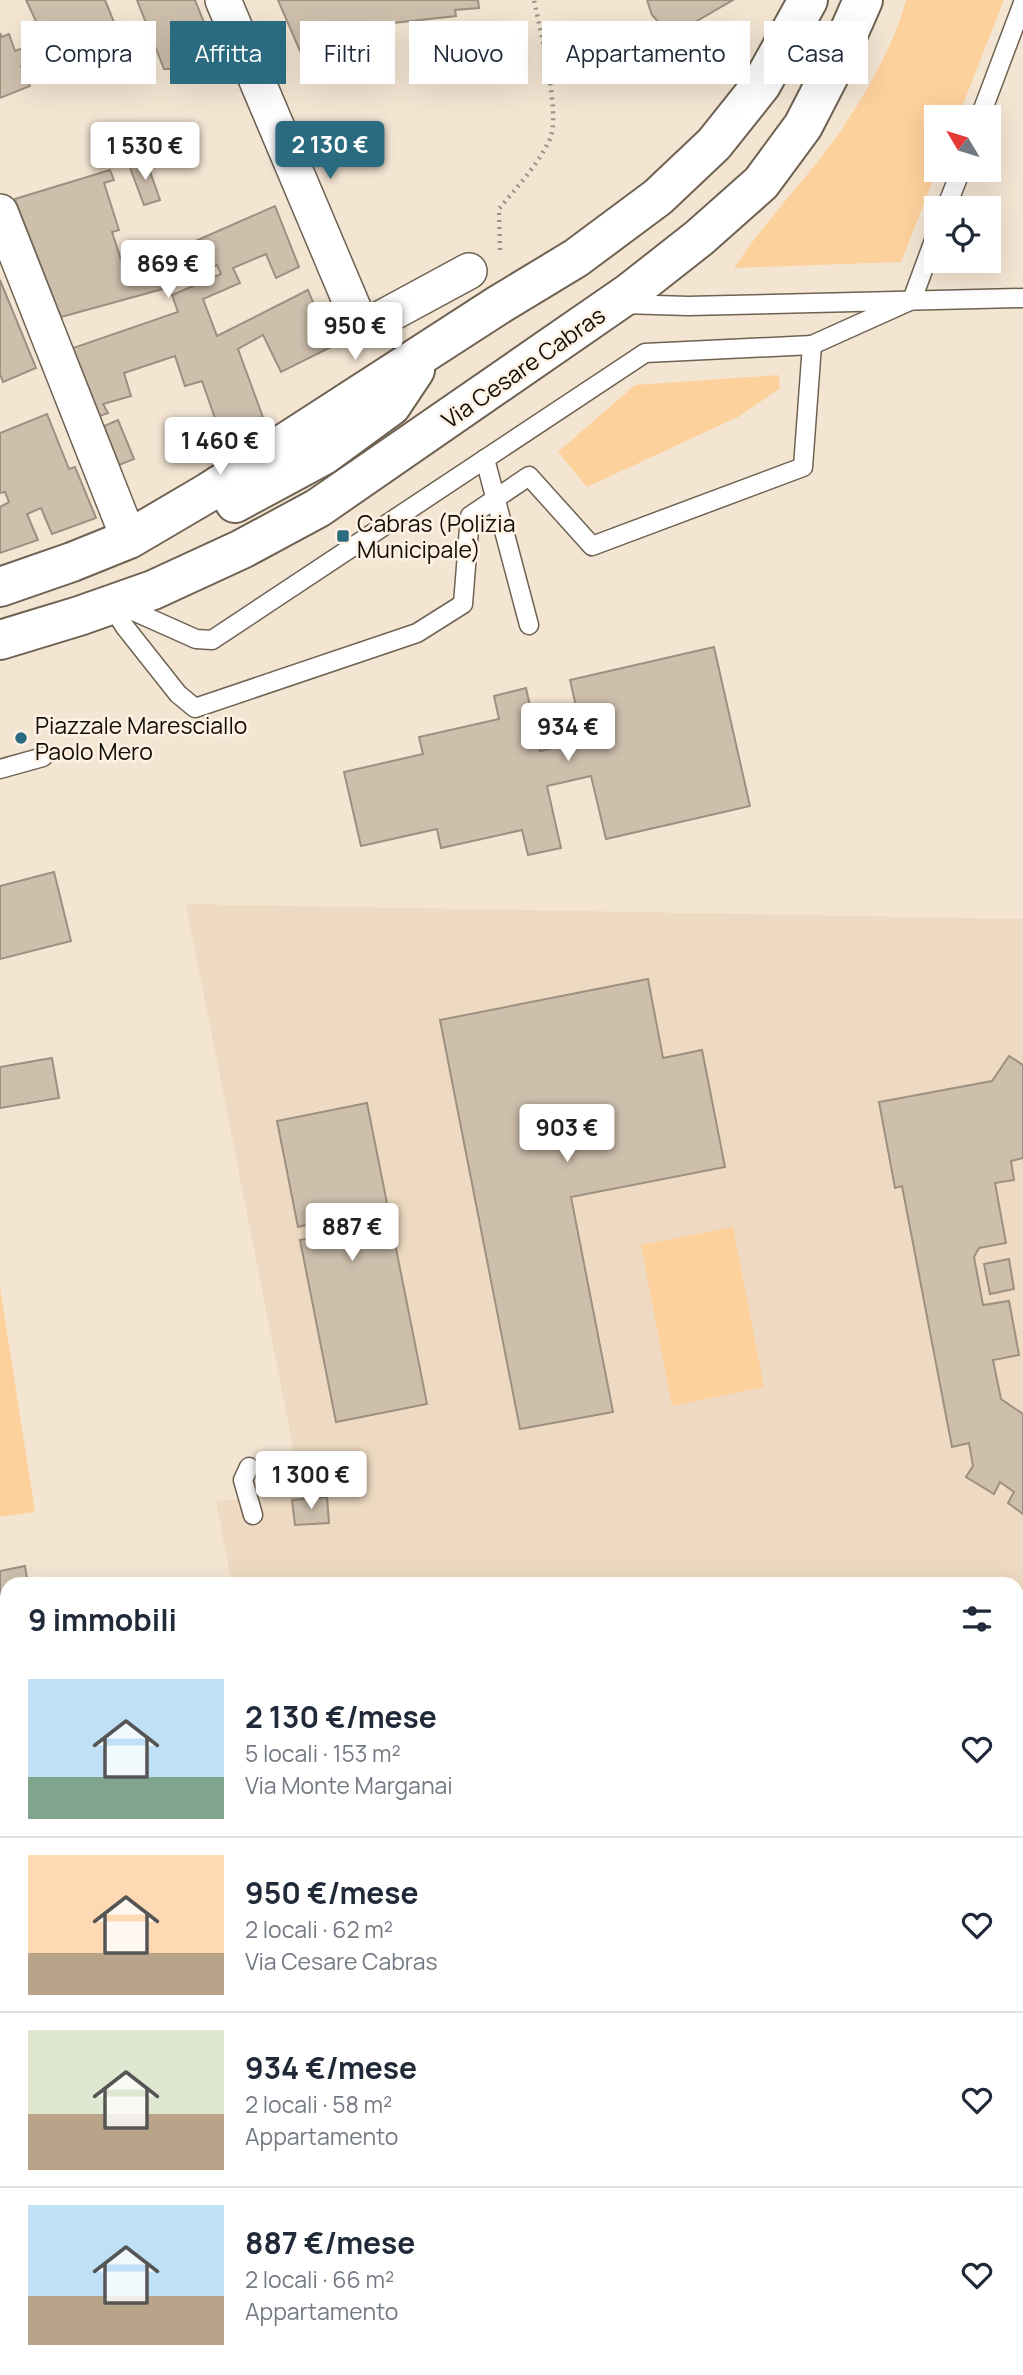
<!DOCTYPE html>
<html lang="it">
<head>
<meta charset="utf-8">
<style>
	body { margin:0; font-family:Manrope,sans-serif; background:#f6f6f7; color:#1f2937; height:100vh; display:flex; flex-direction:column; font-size:26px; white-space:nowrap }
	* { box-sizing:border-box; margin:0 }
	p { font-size:23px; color:#747a83 }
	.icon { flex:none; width:38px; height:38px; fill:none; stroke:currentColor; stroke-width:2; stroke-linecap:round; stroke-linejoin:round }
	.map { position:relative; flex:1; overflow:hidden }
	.sheet { position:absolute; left:0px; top:1577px; width:1024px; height:800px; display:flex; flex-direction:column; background:#fff; border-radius:21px 21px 0 0; box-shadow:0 7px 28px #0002 }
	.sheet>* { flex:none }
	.guide { position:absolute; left:21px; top:21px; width:982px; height:63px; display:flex; gap:14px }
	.needle { width:46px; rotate:308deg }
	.tools { position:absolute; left:924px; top:105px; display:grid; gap:14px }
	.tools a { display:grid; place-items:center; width:77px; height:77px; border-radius:0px; background:#fff; box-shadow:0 7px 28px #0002; font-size:35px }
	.price { position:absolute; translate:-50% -60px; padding:0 16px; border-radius:7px; background:#fff; color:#222; font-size:23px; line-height:46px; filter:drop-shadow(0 2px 4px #0008) }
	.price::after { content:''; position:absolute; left:50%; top:42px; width:21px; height:16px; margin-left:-10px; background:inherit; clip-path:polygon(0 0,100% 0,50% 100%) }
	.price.active { background:#2a6b7f; color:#fff }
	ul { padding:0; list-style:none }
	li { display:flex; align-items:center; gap:21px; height:175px; padding:0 28px }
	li+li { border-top:2px solid #e0e1e3 }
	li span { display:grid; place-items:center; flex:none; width:196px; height:140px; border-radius:0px; color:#555 }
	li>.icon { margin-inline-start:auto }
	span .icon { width:84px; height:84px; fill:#fffc; stroke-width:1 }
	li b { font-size:30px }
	h2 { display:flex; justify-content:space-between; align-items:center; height:84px; padding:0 28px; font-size:30px }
	.tag { padding:0 24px; border-radius:0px; background:#fff; box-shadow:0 7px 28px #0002; font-size:24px; line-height:63px }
	.tag.active { background:#2a6b7f; color:#fff }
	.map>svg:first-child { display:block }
	.built { fill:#eedac2 }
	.green { fill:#fdd19c }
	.water { fill:#cb9856 }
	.building { fill:#cebfad; stroke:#9e907f; stroke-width:2 }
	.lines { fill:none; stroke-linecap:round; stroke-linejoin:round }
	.lane-casing { stroke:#6f6252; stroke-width:21 }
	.street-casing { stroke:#6f6252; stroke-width:38 }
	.secondary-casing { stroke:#6f6252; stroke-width:42 }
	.path { stroke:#9c9183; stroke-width:4.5; stroke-dasharray:2 5; stroke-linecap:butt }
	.lane { stroke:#fff; stroke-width:18 }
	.street { stroke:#fff; stroke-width:35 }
	.secondary { stroke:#fff; stroke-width:38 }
	.poi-dot { fill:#2a6b7f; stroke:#fff2e4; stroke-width:2.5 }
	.labels { text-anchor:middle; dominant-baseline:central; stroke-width:5; stroke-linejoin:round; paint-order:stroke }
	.street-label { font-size:23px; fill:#120d07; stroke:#fff2e4 }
	.poi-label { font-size:23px; fill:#120d07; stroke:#fff2e4; text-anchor:start }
</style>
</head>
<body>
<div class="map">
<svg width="1023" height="2375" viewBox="0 0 1023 2375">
	<rect width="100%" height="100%" fill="#f4e5d3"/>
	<path class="built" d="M186,904l837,15v845l-6,1v-181h-785l-16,-83 86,-8z"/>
	<g class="green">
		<path d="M906,0h98l-46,117h-22l1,53 -36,92 -167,6c32,-49 75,-91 108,-139 26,-39 52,-84 64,-129z"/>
		<path d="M779,375l1,13 -40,28 -153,71 -29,-35 77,-67z"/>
		<path d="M733,1227l31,160 -92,19 -31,-161z"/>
		<path d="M0,1287l35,225 -35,5z"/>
		<path d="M1017,1763h6v102l-6,1z"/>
		<path d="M7,1905v72h-7v-71z"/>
		<path d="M1017,2096h6v279h-1023v-165l7,-1v161h1010z"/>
	</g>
	<g class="water">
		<path d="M1023,1900v184h-6v-183z"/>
		<path d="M7,2014v174l-7,1v-174z"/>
	</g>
	<g class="building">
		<path d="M26,0h79l28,69 -20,2 -16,-43 -35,16 1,4 -42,18 9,20 -30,12v-65l2,4 7,-3 6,17 19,-7 -1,-3 10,-5z"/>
		<path d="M137,0h58l14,35 -5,2 6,15 5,-1 7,17 -58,1z"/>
		<path d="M278,0h200l1,8 -24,2 1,6 -108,12v4l-48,19z"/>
		<path d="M647,0h86l-62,36 -19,-21z"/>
		<path d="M146,160l14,40 -16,5 -15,-40z"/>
		<path d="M110,170l4,10 -10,3 15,47 -7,2 14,43 36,-10 -3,-8 116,-51 24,61 -23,11 -10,-24 -33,14 7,15 -37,16 14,37 91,-46 23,57 -50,25 -18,-37 -25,14 26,71 -40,24 -22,-63 -17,5 -10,-30 -51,17 7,23 -28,8 5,9 -8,3 -27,-68 105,-36 -6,-17 49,-21 -4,-9 -47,22 -109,30 -46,-118z"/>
		<path d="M0,280l36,88 -33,14 -3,-8z"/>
		<path d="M47,414l22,55 6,-2 21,51 -44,16 -11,-26 -14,6 11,26 -38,13v-46l9,-5 -4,-10 -5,1v-60z"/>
		<path d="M118,420l16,39 -15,6 -15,-39z"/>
		<path d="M714,647l36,159 -144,33 -15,-63 -44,10 14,62 -33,7 -6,-25 -81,18 -4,-19 -76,17 -17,-74 79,-18 -4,-17 80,-18 -5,-23 32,-8 14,63 44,-10 -14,-61z"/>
		<path d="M54,872l17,69 -71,18v-73z"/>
		<path d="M648,979l15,79 39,-8 23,117 -154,30 42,215 -93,17 -80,-409z"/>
		<path d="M1009,1056l14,9v93l-12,3 3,19 -19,3 11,60 -27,5 -5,9 9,48 26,-4 10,54 -26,5 8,39 22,15v100l-15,-11 6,-11 -14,-10 -6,12 -28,-17 7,-11 -4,-23 -17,4 -50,-261 -7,2 -16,-86 113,-21z"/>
		<path d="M52,1058l7,40 -59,10v-41z"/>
		<path d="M367,1103l60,301 -91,18 -36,-182 17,-3 -3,-14 -16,4 -21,-106z"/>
		<path d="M1009,1259l5,30 -24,5 -6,-30z"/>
		<path d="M327,1497l2,26 -34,2 -3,-25z"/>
		<path d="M25,1566l3,18h-21v32l-7,1v-46z"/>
	</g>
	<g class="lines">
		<g class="lane-casing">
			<g id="lane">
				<path d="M980,117l43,-114"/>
				<path d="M946,208l15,-38"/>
				<path d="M623,304l65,2 335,-8"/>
				<path d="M485,459l44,166"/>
				<path d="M115,603l3,13 7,11 53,67 17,14 222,-75 46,-29 7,-88 59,-40 63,70 211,-79 9,-122 100,-45 24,-65"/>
				<path d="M122,606l74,33 16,1 433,-287 167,-8"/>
				<path d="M0,769l43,-12"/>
				<path d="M249,1467l-6,13 10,35"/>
			</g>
		</g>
		<g class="street-casing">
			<g id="street">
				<path d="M223,0l139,329 107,-58"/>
				<path d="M0,212l129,327"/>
			</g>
		</g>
		<g class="secondary-casing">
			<g id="secondary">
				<path d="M235,503l89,-48 67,-49 24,-36"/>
				<path d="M0,587l72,-25 57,-23 80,-47 291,-188 76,-46 82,-61 56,-53 47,-59 47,-85"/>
				<path d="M0,640l79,-24 74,-26 89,-41 76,-41 311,-215 70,-55 62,-55 42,-57 31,-60 29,-66"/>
			</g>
		</g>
		<g class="path">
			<path d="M500,250l-1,-41c17,-21 39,-44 51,-70 11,-25 -10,-109 -16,-139"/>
			<path d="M1017,1848l6,-1"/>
			<path d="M0,1917l7,1"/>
			<path d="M1017,2155l6,-1"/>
			<path d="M0,2269l7,-1"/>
			<path d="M1017,2271l6,-7"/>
			<path d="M803,2375l4,-5"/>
		</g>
		<use href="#lane" class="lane"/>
		<use href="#street" class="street"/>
		<use href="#secondary" class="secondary"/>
	</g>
	<g class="poi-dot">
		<rect x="336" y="529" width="14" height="14" rx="3.5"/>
		<circle cx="21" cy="738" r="7"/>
	</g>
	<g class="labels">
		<g class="street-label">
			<text transform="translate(523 367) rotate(-35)">Via Cesare Cabras</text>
		</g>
		<g class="poi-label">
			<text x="357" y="523">Cabras (Polizia<tspan x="357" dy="26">Municipale)</tspan></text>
			<text x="35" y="725">Piazzale Maresciallo<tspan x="35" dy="26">Paolo Mero</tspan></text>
		</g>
	</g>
</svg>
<div class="tools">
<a><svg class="needle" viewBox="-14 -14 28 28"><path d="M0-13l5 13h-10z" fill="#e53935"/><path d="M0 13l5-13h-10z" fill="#747a83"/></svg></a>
<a><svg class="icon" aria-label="locate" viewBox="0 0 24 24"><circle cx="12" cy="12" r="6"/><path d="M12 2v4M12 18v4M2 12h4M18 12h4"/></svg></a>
</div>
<b class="price active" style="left:330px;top:181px">2 130 €</b>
<b class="price" style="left:145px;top:182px">1 530 €</b>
<b class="price" style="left:168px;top:300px">869 €</b>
<b class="price" style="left:355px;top:362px">950 €</b>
<b class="price" style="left:220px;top:477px">1 460 €</b>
<b class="price" style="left:568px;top:763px">934 €</b>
<b class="price" style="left:567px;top:1164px">903 €</b>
<b class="price" style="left:352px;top:1263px">887 €</b>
<b class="price" style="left:311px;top:1511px">1 300 €</b>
<div class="guide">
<a class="tag">Compra</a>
<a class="tag active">Affitta</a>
<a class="tag">Filtri</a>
<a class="tag">Nuovo</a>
<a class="tag">Appartamento</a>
<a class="tag">Casa</a>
</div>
<section class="sheet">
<h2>9 immobili<svg class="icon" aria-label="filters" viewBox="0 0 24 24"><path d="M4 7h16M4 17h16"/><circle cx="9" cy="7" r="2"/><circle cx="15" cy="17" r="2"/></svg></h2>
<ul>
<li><span style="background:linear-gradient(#bfe0f5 70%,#7fa58c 0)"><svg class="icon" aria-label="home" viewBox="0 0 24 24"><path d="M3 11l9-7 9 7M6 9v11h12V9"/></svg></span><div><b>2 130 €/mese</b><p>5 locali · 153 m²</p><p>Via Monte Marganai</p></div><svg class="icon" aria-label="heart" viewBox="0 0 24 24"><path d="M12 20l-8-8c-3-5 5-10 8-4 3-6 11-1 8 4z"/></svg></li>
<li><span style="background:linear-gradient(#ffd9b3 70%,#b9a48a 0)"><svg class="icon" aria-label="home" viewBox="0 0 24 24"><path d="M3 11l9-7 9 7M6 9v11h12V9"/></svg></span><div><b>950 €/mese</b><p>2 locali · 62 m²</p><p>Via Cesare Cabras</p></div><svg class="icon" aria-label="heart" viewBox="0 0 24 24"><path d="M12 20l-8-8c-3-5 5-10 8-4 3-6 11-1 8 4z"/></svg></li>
<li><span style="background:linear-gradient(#dfe7d0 60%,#b9a48a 0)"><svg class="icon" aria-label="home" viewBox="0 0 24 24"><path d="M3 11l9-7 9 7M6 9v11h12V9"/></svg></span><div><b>934 €/mese</b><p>2 locali · 58 m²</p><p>Appartamento</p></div><svg class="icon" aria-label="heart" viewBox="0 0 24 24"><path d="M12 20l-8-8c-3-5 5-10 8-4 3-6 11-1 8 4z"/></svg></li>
<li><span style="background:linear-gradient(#bfe0f5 65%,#b9a48a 0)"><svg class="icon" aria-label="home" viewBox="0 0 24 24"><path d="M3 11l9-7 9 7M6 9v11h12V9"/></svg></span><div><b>887 €/mese</b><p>2 locali · 66 m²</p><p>Appartamento</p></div><svg class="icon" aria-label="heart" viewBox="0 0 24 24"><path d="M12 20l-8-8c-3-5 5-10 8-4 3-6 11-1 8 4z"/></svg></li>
</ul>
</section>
</div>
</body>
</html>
